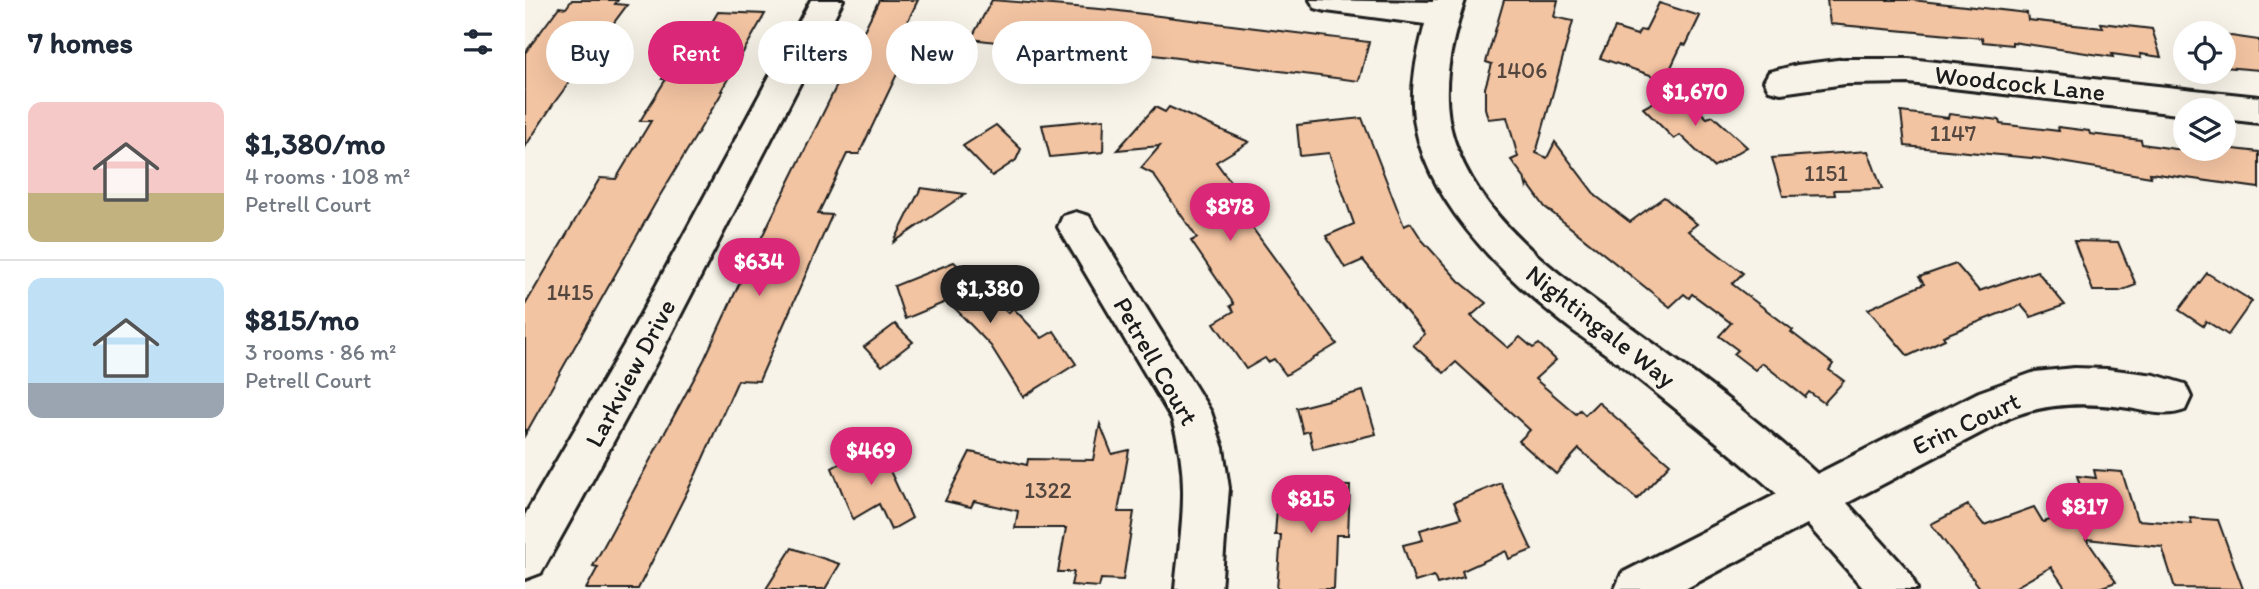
<!DOCTYPE html>
<html lang="en">
<head>
<meta charset="utf-8">
<style>
	body { margin:0; font-family:Itim,sans-serif; background:#f6f6f7; color:#1f2937; height:100vh; display:flex; flex-direction:column; font-size:26px; white-space:nowrap }
	* { box-sizing:border-box; margin:0 }
	p { font-size:23px; color:#747a83 }
	.icon { flex:none; width:38px; height:38px; fill:none; stroke:currentColor; stroke-width:2; stroke-linecap:round; stroke-linejoin:round }
	.map { position:relative; flex:1; overflow:hidden }
	.side { display:flex; flex-direction:column; background:#fff; width:525px }
	.side>* { flex:none }
	.banner { position:absolute; left:21px; top:21px; width:665px; height:63px; display:flex; gap:14px }
	.tools { position:absolute; left:1648px; top:21px; display:grid; gap:14px }
	.tools a { display:grid; place-items:center; width:63px; height:63px; border-radius:50%; background:#fff; box-shadow:0 7px 28px #0002; font-size:35px }
	.price { position:absolute; translate:-50% -60px; padding:0 16px; border-radius:24px; background:#db2777; color:#fff; font-size:23px; line-height:46px; filter:drop-shadow(0 2px 4px #0008) }
	.price::after { content:''; position:absolute; left:50%; top:42px; width:21px; height:16px; margin-left:-10px; background:inherit; clip-path:polygon(0 0,100% 0,50% 100%) }
	.price.active { background:#222; color:#fff }
	ul { padding:0; list-style:none }
	li { display:flex; align-items:center; gap:21px; height:175px; padding:0 28px }
	li+li { border-top:2px solid #e0e1e3 }
	li span { display:grid; place-items:center; flex:none; width:196px; height:140px; border-radius:14px; color:#555 }
	li>.icon { margin-inline-start:auto }
	span .icon { width:84px; height:84px; fill:#fffc; stroke-width:1 }
	li b { font-size:30px }
	h2 { display:flex; justify-content:space-between; align-items:center; height:84px; padding:0 28px; font-size:30px }
	.chip { padding:0 24px; border-radius:32px; background:#fff; box-shadow:0 7px 28px #0002; font-size:24px; line-height:63px }
	.chip.active { background:#db2777; color:#fff }
	main { display:flex; flex:1; min-height:0 }
	.map>svg:first-child { display:block }
	.building { fill:#f3c4a2; stroke:#1c1c1c; stroke-width:2 }
	.lines { fill:none; stroke-linecap:round; stroke-linejoin:round }
	.minor-casing { stroke:#1c1c1c; stroke-width:6 }
	.minor { fill:#f7f3e8; fill-rule:evenodd }
	.labels { text-anchor:middle; dominant-baseline:central; stroke-width:6; stroke-linejoin:round; paint-order:stroke }
	.number-label { font-size:23px; fill:#52463e }
	.street-label { font-size:26px; fill:#1c1c1c; stroke:#f7f3e8 }
</style>
</head>
<body>
<main>
<section class="side">
<h2>7 homes<svg class="icon" aria-label="filters" viewBox="0 0 24 24"><path d="M4 7h16M4 17h16"/><circle cx="9" cy="7" r="2"/><circle cx="15" cy="17" r="2"/></svg></h2>
<ul>
<li><span style="background:linear-gradient(#f6c9c9 65%,#c2b280 0)"><svg class="icon" aria-label="home" viewBox="0 0 24 24"><path d="M3 11l9-7 9 7M6 9v11h12V9"/></svg></span><div><b>$1,380/mo</b><p>4 rooms · 108 m²</p><p>Petrell Court</p></div></li>
<li><span style="background:linear-gradient(#bfe0f5 75%,#9aa5b1 0)"><svg class="icon" aria-label="home" viewBox="0 0 24 24"><path d="M3 11l9-7 9 7M6 9v11h12V9"/></svg></span><div><b>$815/mo</b><p>3 rooms · 86 m²</p><p>Petrell Court</p></div></li>
</ul>
</section>
<div class="map">
<svg width="1734" height="589" viewBox="0 0 1734 589">
	<rect width="100%" height="100%" fill="#f7f3e8"/>
	<filter id="ink" filterUnits="userSpaceOnUse"><feTurbulence type="fractalNoise" baseFrequency=".0143" numOctaves="2"/><feDisplacementMap in="SourceGraphic" scale="14" xChannelSelector="R" yChannelSelector="G"/><feConvolveMatrix kernelMatrix="1 2 1 2 8 2 1 2 1" color-interpolation-filters="sRGB"/></filter>
	<g filter="url(#ink)">
		<g class="building">
			<path d="M47,0h46l-3,4 12,1 -73,98 -29,44v-94l34,-46 7,1z"/>
			<path d="M354,0h39l-13,27 14,1 -60,126h-12l-29,60 14,1 -73,166 -21,-1 -42,94 -58,115h-52l12,-22 -5,-1 111,-206 43,-93z"/>
			<path d="M467,0l119,10 258,32 -10,39 -292,-37 -60,-6 -3,5 -33,-4z"/>
			<path d="M979,0h54l-4,17 19,4 -37,132 11,5 8,-16 41,54 34,26 34,-25 33,27 -9,7 55,42 -11,11 61,46 -2,2 42,32 -4,6 15,11 -20,22 -15,-11 -4,5 -43,-34 -7,7 -21,-16 4,-4 -19,-14 12,-13 -39,-29 -3,4 -5,-4 -14,13 -125,-100 -17,-23 -1,5 -3,-12 -13,-17 7,-3 -11,-40 -19,2 -3,-11v-20l7,-24 -6,-2z"/>
			<path d="M1302,0h85l115,13 1,7 75,8 -2,-5 51,6 9,28 -21,-3 1,4 -29,-4 1,3 -101,-15v3l-29,-3 -1,-4 -152,-14z"/>
			<path d="M1134,3l41,13 -14,29 -4,-1 -17,36 -65,-22 15,-30 22,7 3,-5 5,1z"/>
			<path d="M193,12l47,2 -44,77h2l-67,111 -131,233v-130l75,-127 16,1 35,-58h-11l26,-42h-4l17,-28 15,1z"/>
			<path d="M1699,35l35,5v30l-35,-3z"/>
			<path d="M1151,90l31,28 6,-2 34,31 -34,20 -33,-32 -6,4 -31,-31z"/>
			<path d="M630,107l10,5 4,-5 80,35 -33,20 22,30 -9,4 108,148 -51,31 -12,-16 -6,3 -3,-4 -19,11 -32,-46 20,-12 -4,-5 4,-2 -43,-63 6,-3 -44,-64 -12,-6 19,-22 -43,4z"/>
			<path d="M1376,112l47,6 1,-4 50,6 1,4 59,7 -1,-4 31,4 1,3 51,6 1,4 33,5h59l25,3v36l-109,-15 1,4 -108,-18 -138,-13z"/>
			<path d="M837,118l42,108 7,-3 11,17 37,41 27,22 -15,13 37,32 12,-11 13,11 6,-4 17,16 -21,19 41,35 4,-4 5,5 13,-13 72,62 -33,35 -58,-50 -23,25 -37,-33 11,-11 -74,-68 -12,11 -31,-28 12,-11 -62,-74 -18,8 -19,-32 28,-12 -25,-71 -29,3 -3,-31z"/>
			<path d="M579,119l-1,33 -53,5 -8,-32z"/>
			<path d="M471,125l25,24 -5,11 -24,16 -29,-30z"/>
			<path d="M1343,151l14,38 -48,1 1,5 -52,1 -11,-38z"/>
			<path d="M396,188l44,6 -71,48z"/>
			<path d="M1549,241l44,1 18,43 -16,6h-27z"/>
			<path d="M429,262l54,51 5,-5 29,30 12,-7 22,33 -53,33 -32,-51 -43,-45 -43,18 -11,-33z"/>
			<path d="M1431,264l23,27 58,-20 28,34 -34,12 -10,-12 -78,31 2,3 -37,17 -40,-47 56,-25 -5,-7z"/>
			<path d="M1682,273l45,28 -24,34 -22,-14 -3,5 -24,-16z"/>
			<path d="M370,324l18,18 -31,24 -18,-19z"/>
			<path d="M838,391l13,43 -63,15 -4,-18 -6,2 -6,-25z"/>
			<path d="M575,424l12,30 17,-4 -11,62h16l-11,68 -22,-1 -2,8 -28,-2 3,-13h-16l8,-44h-51l3,-17 -44,-10 -3,6 -26,-6 25,-49 57,13 1,-6 65,1z"/>
			<path d="M352,443l35,75 -21,12 -12,-26 -26,15 -21,-51z"/>
			<path d="M1569,470l28,2 15,48 55,4 -2,-6 28,2 25,69 -68,-1 -13,-41 -76,-8 30,43 -20,7h-30l-15,-22 -39,22h-31l-50,-65 37,-19 16,20 50,-18 9,15 44,-12 -10,-34 19,2z"/>
			<path d="M976,483l31,67 -23,9 -3,-8 -44,20 2,6 -27,7 -3,-8 -19,6 -12,-37 20,-5 -3,-10 41,-12 -7,-16z"/>
			<path d="M762,485l63,1 -2,49h-12l-2,54h-57l4,-54h-6l2,-27h8z"/>
			<path d="M267,548l48,16 -15,25h-59z"/>
		</g>
		<g class="lines">
			<g class="minor-casing">
				<g id="minor">
					<path d="M286,0h32l-187,363 -76,140 -39,70 -16,6v-64l103,-177z"/>
					<path d="M785,0l123,2v-2h32c-15,45 -26,94 -11,140 28,87 120,145 189,196 59,43 120,88 174,138l162,-82 56,-20 39,-4 33,1 48,6 30,9 6,13 -6,13c-21,8 -41,0 -63,-3 -39,-5 -77,-4 -113,11l-162,85 63,70 7,16h-53l-57,-65 -122,65h-70l7,-16 155,-79c-51,-46 -106,-89 -160,-132 -20,-15 -41,-28 -60,-44 -59,-47 -133,-121 -143,-200 -4,-32 3,-63 11,-94l-99,-13 -11,-3z"/>
					<path d="M1320,59h64l350,38v26l-35,-4v-9h-38v5l-277,-32 -64,1 -64,9 -12,-3 -5,-9 5,-9 28,-7z"/>
					<path d="M551,212l13,4 122,196 12,36 6,40 -8,101h-46c6,-62 16,-109 -3,-170l-114,-192 5,-11z"/>
				</g>
			</g>
			<use href="#minor" class="minor"/>
		</g>
	</g>
	<g class="labels">
		<g class="number-label">
			<text x="997" y="70">1406</text>
			<text x="1428" y="133">1147</text>
			<text x="1301" y="173">1151</text>
			<text x="45" y="292">1415</text>
			<text x="523" y="490">1322</text>
		</g>
		<g class="street-label">
			<text transform="translate(1495 83) rotate(6)">Woodcock Lane</text>
			<text transform="translate(1076 326) rotate(38)">Nightingale Way</text>
			<text transform="translate(631 361) rotate(60)">Petrell Court</text>
			<text transform="translate(105 373) rotate(-62)">Larkview Drive</text>
			<text transform="translate(1441 423) rotate(-25)">Erin Court</text>
		</g>
	</g>
</svg>
<div class="tools">
<a><svg class="icon" aria-label="locate" viewBox="0 0 24 24"><circle cx="12" cy="12" r="6"/><path d="M12 2v4M12 18v4M2 12h4M18 12h4"/></svg></a>
<a><svg class="icon" aria-label="layers" viewBox="0 0 24 24"><path d="M12 4l9 5-9 5-9-5zM3 14l9 5 9-5"/></svg></a>
</div>
<b class="price" style="left:1170px;top:128px">$1,670</b>
<b class="price" style="left:705px;top:243px">$878</b>
<b class="price" style="left:234px;top:298px">$634</b>
<b class="price active" style="left:465px;top:325px">$1,380</b>
<b class="price" style="left:346px;top:487px">$469</b>
<b class="price" style="left:786px;top:535px">$815</b>
<b class="price" style="left:1560px;top:543px">$817</b>
<div class="banner">
<a class="chip">Buy</a>
<a class="chip active">Rent</a>
<a class="chip">Filters</a>
<a class="chip">New</a>
<a class="chip">Apartment</a>
</div>
</div>
</main>
</body>
</html>
